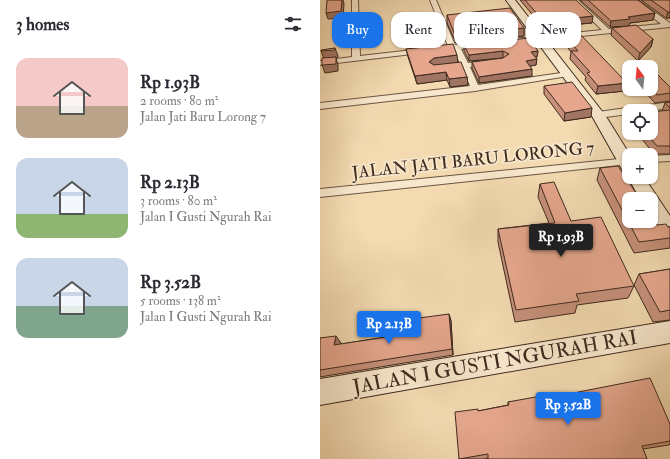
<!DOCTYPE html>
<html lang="en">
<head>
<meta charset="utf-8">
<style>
	body { margin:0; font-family:"IM FELL Double Pica",serif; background:#f2f2f3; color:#2b2b33; height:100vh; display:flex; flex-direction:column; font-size:15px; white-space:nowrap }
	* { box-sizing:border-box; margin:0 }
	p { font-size:13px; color:#7c7c81 }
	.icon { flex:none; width:22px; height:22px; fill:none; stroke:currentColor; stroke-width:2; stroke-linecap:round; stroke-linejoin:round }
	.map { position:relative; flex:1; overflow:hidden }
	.drawer { display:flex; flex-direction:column; background:#fff; width:320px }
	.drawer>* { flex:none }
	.top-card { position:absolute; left:12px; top:12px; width:278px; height:36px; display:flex; gap:8px }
	.needle { width:26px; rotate:345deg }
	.controls { position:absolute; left:302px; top:60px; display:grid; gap:8px }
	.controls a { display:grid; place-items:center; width:36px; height:36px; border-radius:8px; background:#fff; box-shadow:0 1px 3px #0004; font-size:20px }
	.price { position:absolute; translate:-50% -34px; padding:0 9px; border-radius:4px; background:#1a73e8; color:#fff; font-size:13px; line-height:26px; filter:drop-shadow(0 1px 2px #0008) }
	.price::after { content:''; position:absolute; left:50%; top:24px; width:12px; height:9px; margin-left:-6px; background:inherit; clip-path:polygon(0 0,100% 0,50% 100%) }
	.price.on { background:#222; color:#fff }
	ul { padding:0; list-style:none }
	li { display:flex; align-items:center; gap:12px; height:100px; padding:0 16px }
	li span { display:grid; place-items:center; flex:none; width:112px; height:80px; border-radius:12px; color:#555 }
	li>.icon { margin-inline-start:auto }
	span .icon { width:48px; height:48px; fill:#fffc; stroke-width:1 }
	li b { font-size:17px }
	h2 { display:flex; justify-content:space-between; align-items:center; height:48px; padding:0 16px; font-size:17px }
	.chip { padding:0 14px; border-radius:12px; background:#fff; box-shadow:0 1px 3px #0004; font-size:14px; line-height:36px }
	.chip.on { background:#1a73e8; color:#fff }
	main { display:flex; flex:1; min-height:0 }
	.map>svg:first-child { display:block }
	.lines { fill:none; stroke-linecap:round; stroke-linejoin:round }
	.street-casing { stroke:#6c5643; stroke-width:2 }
	.secondary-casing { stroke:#3f2a1e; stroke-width:2 }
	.street { fill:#f7e7cc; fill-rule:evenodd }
	.secondary { fill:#f7e7cc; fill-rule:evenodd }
	.wall { fill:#c6907a; stroke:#3f2a1e }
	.shaded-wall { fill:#a17563; stroke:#3f2a1e }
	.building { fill:#e6a78e; stroke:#3f2a1e }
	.labels { text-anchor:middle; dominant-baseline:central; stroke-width:3.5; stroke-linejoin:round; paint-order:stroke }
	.street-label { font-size:17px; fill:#3f2a1e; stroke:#f7e7cc }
	.near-street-label { font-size:20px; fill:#3f2a1e; stroke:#f7e7cc }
</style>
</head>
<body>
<main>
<section class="drawer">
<h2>3 homes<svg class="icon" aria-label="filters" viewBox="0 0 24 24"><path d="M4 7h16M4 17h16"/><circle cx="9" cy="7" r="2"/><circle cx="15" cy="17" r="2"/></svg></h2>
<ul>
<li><span style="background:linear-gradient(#f6c9c9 60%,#b9a48a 0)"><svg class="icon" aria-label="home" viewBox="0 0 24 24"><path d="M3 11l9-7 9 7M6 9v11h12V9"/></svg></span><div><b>Rp 1.93B</b><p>2 rooms · 80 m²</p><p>Jalan Jati Baru Lorong 7</p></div></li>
<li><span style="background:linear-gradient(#c9d6e8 70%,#8fb573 0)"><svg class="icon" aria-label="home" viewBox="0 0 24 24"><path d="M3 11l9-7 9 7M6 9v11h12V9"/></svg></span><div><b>Rp 2.13B</b><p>3 rooms · 80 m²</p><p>Jalan I Gusti Ngurah Rai</p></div></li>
<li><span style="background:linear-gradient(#c9d6e8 60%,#7fa58c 0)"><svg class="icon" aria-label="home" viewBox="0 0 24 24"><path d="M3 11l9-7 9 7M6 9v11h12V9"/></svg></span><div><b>Rp 3.52B</b><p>5 rooms · 138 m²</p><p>Jalan I Gusti Ngurah Rai</p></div></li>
</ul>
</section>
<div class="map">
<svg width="350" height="459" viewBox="0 0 350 459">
	<rect width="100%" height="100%" fill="#f3dab1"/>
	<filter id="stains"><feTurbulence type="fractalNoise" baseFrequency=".005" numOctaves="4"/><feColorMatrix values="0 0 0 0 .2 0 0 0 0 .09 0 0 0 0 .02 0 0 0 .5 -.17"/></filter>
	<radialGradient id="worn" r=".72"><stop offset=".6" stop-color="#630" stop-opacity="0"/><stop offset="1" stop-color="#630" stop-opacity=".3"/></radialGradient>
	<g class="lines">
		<g class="street-casing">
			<g id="street">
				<path d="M32,0h6l2,56 88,-10 -18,-46h6l19,45 26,-3 4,2 -4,2 -20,3 7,14 20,-2 4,2 -4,2 -18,2 8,18 90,-13 4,2 -4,2 -93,15 -155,18v-6l150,-17 -8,-18 -18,2 -4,-2 4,-2 16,-2 -6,-15 -134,16v-4l32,-4z"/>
				<path d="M251,0h7l31,29 52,-5 -30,-24h7l32,23v4l-157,16 -4,-2 4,-2 89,-9z"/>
				<path d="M350,102v6l-23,3h-18v3l-31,4 -5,-3 5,-3z"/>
				<path d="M350,155v6l-19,1v-6z"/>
				<path d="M309,158v6l-309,33v-8z"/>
			</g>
		</g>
		<g class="secondary-casing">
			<g id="secondary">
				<path d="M186,0h9l90,115 25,40 -1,17 -6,-1 -31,-55z"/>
				<path d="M309,175v2h15l26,39v22l-7,-2 -12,-20v-17h-11l-12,-22z"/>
				<path d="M350,321v22l-350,62v-26z"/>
			</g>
		</g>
		<use href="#street" class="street"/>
		<use href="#secondary" class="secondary"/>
	</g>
	<g class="wall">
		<path d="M200,0h56l16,23 -21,2 -1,7h-23z"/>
		<path d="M260,0h58l17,13 -2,7 -23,3 -1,3 -19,1z"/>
		<path d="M321,0h29v18h-4z"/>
		<path d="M127,15l77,13v8l-68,7 -9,-20z"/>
		<path d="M292,28l41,11 -2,8 -13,14 -27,-26z"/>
		<path d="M243,33l62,58 -29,3 -11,-14 1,-3 -16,-18 1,-7 -9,-12z"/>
		<path d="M144,45l74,6 -1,6h-1v8l-6,1 2,10 -53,7 -7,-15v-6l32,-4 -35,3 -5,-10z"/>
		<path d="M86,49l52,13 9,15 1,8 -18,2 -3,-7 -30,4 -9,-27z"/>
		<path d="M331,73l19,14v14l-15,2 -13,-14h9z"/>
		<path d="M224,86l47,31 -27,4 -20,-27z"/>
		<path d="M350,102v52h-16l-17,-21h14l11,-22 3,-8z"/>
		<path d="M280,168l57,57 13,2v21l-36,5 -37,-73z"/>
		<path d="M220,184l31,37 63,65 -6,12 -51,7 -2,8 -60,9 -17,-80v-13l51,-6 -11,-26z"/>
		<path d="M350,269v51l-17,2 -19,-37 5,-11z"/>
		<path d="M129,314l2,7 2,34 -133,22v-39l21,5v1l78,-12z"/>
		<path d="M233,397l117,27v20l-1,1 -26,4 4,10h-159v-1l-4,1h-25l19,-48 30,-6v-3z"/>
	</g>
	<g class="shaded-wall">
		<path d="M22,0h1l1,4 -1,14 -15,1 -2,-6z"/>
		<path d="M348,12h2v6h-4z"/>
		<path d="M335,13l-2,7 -23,3 -1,3 -19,1 1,-6 17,-4z"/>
		<path d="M273,16l-1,7 -27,2 1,-6z"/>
		<path d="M204,28v8l-68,7 -1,-8z"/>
		<path d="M333,39l-2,8 -13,14 2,-8z"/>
		<path d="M15,48l3,8v1l-2,1 2,7v6l-13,2 -3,-8 2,-6 -3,-8z"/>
		<path d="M183,51v7l-34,3v-6z"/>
		<path d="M218,51l-1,6 -7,1 1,-6z"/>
		<path d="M137,55l1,8 -23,3 -6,-4 5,-4z"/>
		<path d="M217,59l-1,6 -10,2v-6z"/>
		<path d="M212,69v7l-53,7v-6z"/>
		<path d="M126,72l1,8 -30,4 -2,-8z"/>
		<path d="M147,77l1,8 -18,2 -1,-8z"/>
		<path d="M307,83l-2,8 -29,3 2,-8z"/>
		<path d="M272,108l-1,9 -27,4 1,-8z"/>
		<path d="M129,314l2,7 2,34 -1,-6z"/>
		<path d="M16,336l5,7 -2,8 -5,-6z"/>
	</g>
	<g class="building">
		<path d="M7,0h15l-1,11 -15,2z"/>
		<path d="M205,0h51l17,16 -27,3 5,6 -23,1z"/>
		<path d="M268,0h50l17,13 -27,4 2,2 -19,2z"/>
		<path d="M331,0h19v12h-2z"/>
		<path d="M190,8l14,20 -69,7 -8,-20z"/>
		<path d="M316,25l17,14 -13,14 -28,-25z"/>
		<path d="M258,32l49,51 -29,3 -11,-13 3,-1 -19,-21h7l-15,-18z"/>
		<path d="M209,38l9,13 -7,1 6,7 -11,2 6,8 -53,8 -7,-15 31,-4 6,-4 -6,-3 -34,4 -5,-10z"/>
		<path d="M133,44l4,11 -23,3 -5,4 5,3 27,-3 6,15 -18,2 -3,-7 -31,4 -9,-27z"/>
		<path d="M15,48v2l-14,1v-1z"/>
		<path d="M16,57v7l-14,1v-7z"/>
		<path d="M331,73h5l14,14v6l-13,2 -6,-7z"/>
		<path d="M252,82l20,26 -27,5 -21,-27z"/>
		<path d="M350,102v6l-5,-5z"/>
		<path d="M350,110v36h-13l-11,-13h5v-21z"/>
		<path d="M298,166l22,33h-11v22h22v-6l6,10 9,-1 2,3h2v11l-31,4 -39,-74z"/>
		<path d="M234,182l17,39 30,-4 33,69 -58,8 3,7 -63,9 -18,-81 57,-6 -15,-39z"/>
		<path d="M350,269v41l-10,2 -21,-38z"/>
		<path d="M129,314l3,35 -132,21v-32l16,-2 -2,9 85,-13v-14z"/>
		<path d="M330,378l20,46v17l-28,5 5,13h-159v-5l-29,5 -4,-47 23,-3v2l31,-6 -1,-3 44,-8 1,3z"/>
	</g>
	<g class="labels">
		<g class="street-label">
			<text transform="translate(153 160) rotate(-6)">JALAN JATI BARU LORONG 7</text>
		</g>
		<g class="near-street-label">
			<text transform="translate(175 362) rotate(-10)">JALAN I GUSTI NGURAH RAI</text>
		</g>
	</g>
	<rect width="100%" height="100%" filter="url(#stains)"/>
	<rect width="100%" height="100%" fill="url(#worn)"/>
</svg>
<div class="controls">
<a><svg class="needle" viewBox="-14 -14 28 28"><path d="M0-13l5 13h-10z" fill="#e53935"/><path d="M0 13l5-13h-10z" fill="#7c7c81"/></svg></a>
<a><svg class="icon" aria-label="locate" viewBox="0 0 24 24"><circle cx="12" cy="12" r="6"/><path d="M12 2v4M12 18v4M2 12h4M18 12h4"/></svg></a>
<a>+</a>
<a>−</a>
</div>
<b class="price on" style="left:241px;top:258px">Rp 1.93B</b>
<b class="price" style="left:69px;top:345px">Rp 2.13B</b>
<b class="price" style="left:248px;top:426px">Rp 3.52B</b>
<div class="top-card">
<a class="chip on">Buy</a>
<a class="chip">Rent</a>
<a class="chip">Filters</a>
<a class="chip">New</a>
</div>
</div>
</main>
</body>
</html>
